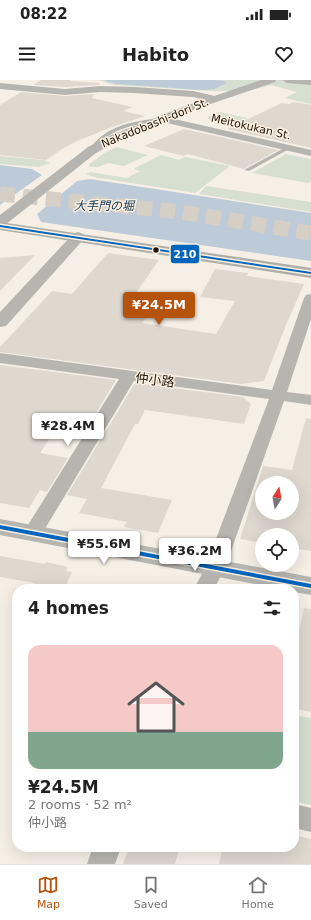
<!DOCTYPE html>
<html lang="en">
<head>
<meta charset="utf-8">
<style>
	body { margin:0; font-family:"DejaVu Sans","Noto Sans JP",sans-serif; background:#f6f6f6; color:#222; height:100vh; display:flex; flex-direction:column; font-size:15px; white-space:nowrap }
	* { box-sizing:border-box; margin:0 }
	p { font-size:13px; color:#767676 }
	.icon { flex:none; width:22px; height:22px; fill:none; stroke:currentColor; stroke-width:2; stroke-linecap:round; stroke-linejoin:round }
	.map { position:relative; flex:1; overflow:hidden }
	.side { position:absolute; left:12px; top:504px; width:287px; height:268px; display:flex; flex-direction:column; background:#fff; border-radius:16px; box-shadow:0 4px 16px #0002 }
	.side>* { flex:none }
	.needle { width:26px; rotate:11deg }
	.fabs { position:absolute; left:255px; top:396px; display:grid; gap:8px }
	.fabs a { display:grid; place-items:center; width:44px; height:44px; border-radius:50%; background:#fff; box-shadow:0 4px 16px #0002; font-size:20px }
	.price { position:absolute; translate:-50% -34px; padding:0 9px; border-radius:4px; background:#fff; color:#222; font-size:13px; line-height:26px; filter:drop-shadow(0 1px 2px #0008) }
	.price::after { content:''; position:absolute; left:50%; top:24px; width:12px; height:9px; margin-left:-6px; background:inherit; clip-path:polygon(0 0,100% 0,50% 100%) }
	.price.current { background:#b45309; color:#fff }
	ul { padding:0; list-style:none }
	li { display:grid; align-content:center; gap:8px; height:212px; padding:0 16px }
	li span { display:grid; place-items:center; height:124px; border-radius:12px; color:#555 }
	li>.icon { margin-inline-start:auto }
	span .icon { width:72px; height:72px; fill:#fffc; stroke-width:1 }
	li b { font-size:17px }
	h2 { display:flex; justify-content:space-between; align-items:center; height:48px; padding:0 16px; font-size:17px }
	.status { display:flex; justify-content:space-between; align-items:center; height:28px; padding:0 20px; background:#fff; direction:ltr }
	.status svg { height:11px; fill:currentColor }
	header { display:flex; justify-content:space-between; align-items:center; height:52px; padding:0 16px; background:#fff; font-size:18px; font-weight:600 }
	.tab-bar { display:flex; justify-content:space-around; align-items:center; height:56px; border-top:1px solid #e0e0e0; background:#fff; font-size:11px; color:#767676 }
	.tab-bar a { display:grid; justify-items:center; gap:2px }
	.tab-bar .current { color:#b45309 }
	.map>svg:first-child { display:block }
	.green { fill:#d6dfd0 }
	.water { fill:#bdcbd8 }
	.building { fill:#dfd8cf; fill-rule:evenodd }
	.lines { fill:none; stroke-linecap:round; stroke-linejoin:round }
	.motorway-tunnel { stroke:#d6cfc5; stroke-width:15; stroke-dasharray:15 8; stroke-linecap:butt }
	.service { fill:#b6b5b0; fill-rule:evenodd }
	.minor { fill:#b6b5b0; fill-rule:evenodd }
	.tertiary { fill:#b6b5b0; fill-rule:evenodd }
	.primary { fill:#afaea6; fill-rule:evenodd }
	.bus-1-casing { stroke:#fcf0e0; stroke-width:3 }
	.bus-1 { fill:#0065bd; fill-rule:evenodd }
	.bus-dot { fill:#1e170d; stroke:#fcf0e0; stroke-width:1.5 }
	.labels { text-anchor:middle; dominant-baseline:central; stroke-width:3; stroke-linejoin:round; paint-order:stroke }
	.far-street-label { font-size:11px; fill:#1e170d; stroke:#fcf0e0 }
	.far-water-label { font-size:12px; font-style:italic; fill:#113656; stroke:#fcf0e0 }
	.street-label { font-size:13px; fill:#1e170d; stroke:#fcf0e0 }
	.line-badge { stroke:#fcf0e0; stroke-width:1.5 }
	.badge-label { font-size:11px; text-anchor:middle; font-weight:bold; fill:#fff }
</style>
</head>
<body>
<div class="status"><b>08:22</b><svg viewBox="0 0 49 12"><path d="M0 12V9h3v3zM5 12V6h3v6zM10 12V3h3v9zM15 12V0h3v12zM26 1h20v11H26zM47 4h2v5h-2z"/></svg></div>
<header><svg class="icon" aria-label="menu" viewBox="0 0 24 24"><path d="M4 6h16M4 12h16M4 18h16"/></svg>Habito<svg class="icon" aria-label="heart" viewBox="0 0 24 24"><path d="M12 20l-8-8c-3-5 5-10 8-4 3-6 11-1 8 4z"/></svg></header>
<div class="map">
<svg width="311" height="784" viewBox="0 0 311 784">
	<rect width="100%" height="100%" fill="#f6efe6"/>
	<g class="green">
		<path d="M98,0h213v24l-27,-6 13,-6 -26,-7 -23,6h-38l-95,-6z"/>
		<path d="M219,32l28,6 -13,7 -26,-6v-2z"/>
		<path d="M117,67l31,8 -24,11 -16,-3 -10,4h-8l-1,-3 17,-12z"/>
		<path d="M286,74l25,5v22l-3,2 -56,-10z"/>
		<path d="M161,75l18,5 6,-3 45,9 -35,27 -101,-16 -8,-3 4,-2 37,6 13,-7 -6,-2 1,-1z"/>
		<path d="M0,76l43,4 7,3 -11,4 -39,-3z"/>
		<path d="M206,106l105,16v10l-112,-18z"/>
		<path d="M294,635l17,3v87l-17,-4z"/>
	</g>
	<g class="water">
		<path d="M105,0h109l10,1 3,2 -13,6 -12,1 -84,-6 -10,-2z"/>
		<path d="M0,85l32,4 10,6 -42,30z"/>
		<path d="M90,99l221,34v48l-270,-39 -4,-8 40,-33z"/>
	</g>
	<g class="building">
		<path d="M41,0h30l-1,1 30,2 -1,2 -34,2 -32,-2z"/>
		<path d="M21,12l44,4 29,-2 -2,4 40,9 -9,4 22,5 -33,11 -35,14 -15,8 -16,11 -46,-5v-50z"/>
		<path d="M294,22l17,3v43l-84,-19 55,-26 7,1z"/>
		<path d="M184,49l94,21 -34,19 -56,-15 -4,2 -40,-10z"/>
		<path d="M108,173l51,7 -30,43 25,3 -12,17 74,11 19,-33 -35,-4 15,-28 33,4 -1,3 57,8 -18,41 -22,56 -23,3 -241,-32v-5l52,-56 20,3z"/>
		<path d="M35,175l-35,36v-33z"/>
		<path d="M0,285l116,15 -29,48 -28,-4 -19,29 28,5 -21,34 -7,-2 -11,18 -29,-5z"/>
		<path d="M135,303l108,14 8,7 -7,20 -99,-14 -7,14h-3l-34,64 71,12 -14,33 -34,-6 3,-5 -48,-9 8,-14 -20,-4z"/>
		<path d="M306,338l5,1v132l-19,-3v-13h-30v8l-22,-4 23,-73 29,4zM262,403h30v30h-30z"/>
		<path d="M0,476l45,8 1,-2 22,5 -2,4 6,1 -8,17 -29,-4v-2l-35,-6z"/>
		<path d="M304,528l7,1v103l-17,-4v-54z"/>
		<path d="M294,755l17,4v25h-92l4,-17h71z"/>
		<path d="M129,767h51l-5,17h-52z"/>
	</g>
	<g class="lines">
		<path class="motorway-tunnel" d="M0,114l181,18 130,21"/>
		<g class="service">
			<path d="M159,38l2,1v1c-27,6 -50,6 -67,31l-5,-1c17,-25 42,-28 70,-32z"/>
			<path d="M286,67l5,1 -42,23 -5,-1z"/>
		</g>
		<g class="minor">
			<path d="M0,3l65,6 35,-3 34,1 59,4 26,6 1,2 -4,3 -23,-5 -59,-4 -34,-1 -35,3 -65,-6z"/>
			<path d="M161,36l150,34v6l-153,-35 -2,-2z"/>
			<path d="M311,214v25l-24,73 24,3v10l-27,-4 -59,167 -11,21h-20l11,-21 64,-169 -135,-18 -94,156 -7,2 -7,-2 -3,-4 96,-154 -119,-16v-10l272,37 32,-92 2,-3z"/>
			<path d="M294,724l17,4v24l-17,-4z"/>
			<path d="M93,767h28l-6,17h-28z"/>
		</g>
		<g class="tertiary">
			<path d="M261,0h15l-1,2 -79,27 -79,33 -21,11 -91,72 -5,1v-11l88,-68 21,-11 79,-31z"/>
			<path d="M282,0h29v5l-24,-2z"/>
			<path d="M78,152l5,2 3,3 -3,3 -77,86 -6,1v-15l73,-78z"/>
			<path d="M0,439l311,58v18l-17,-3v-3h-13l-281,-54z"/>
		</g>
		<path class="primary" d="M0,142l311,46v10l-311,-48z"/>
		<g class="bus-1-casing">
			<g id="bus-1">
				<path d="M0,145l311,47v2l-311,-47z"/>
				<path d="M0,445l311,59v4l-311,-59z"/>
			</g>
		</g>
		<use href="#bus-1" class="bus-1"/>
	</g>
	<circle class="bus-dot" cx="156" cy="170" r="3.5"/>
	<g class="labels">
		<g class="far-street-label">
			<text transform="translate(155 43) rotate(-22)">Nakadobashi-dori St.</text>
			<text transform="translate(251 47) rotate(13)">Meitokukan St.</text>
		</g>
		<g class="far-water-label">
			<text x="104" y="126">大手門の堀</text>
		</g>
		<g class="street-label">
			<text transform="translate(155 300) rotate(7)">仲小路</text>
		</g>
	</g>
	<rect class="line-badge" x="170" y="164" width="30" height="20" rx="4" fill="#0065bd"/>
	<g class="badge-label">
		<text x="185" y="178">210</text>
	</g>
</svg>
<div class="fabs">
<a><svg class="needle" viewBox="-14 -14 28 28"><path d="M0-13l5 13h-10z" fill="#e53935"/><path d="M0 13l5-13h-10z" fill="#767676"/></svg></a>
<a><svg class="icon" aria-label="locate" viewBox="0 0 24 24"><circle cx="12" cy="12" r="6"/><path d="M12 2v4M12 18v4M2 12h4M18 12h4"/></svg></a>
</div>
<b class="price current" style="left:159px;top:246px">¥24.5M</b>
<b class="price" style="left:68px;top:367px">¥28.4M</b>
<b class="price" style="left:104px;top:485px">¥55.6M</b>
<b class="price" style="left:195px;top:492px">¥36.2M</b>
<section class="side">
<h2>4 homes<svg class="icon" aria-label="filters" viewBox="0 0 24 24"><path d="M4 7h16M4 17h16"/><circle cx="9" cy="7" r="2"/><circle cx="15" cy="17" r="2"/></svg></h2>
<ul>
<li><span style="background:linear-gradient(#f6c9c9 70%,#7fa58c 0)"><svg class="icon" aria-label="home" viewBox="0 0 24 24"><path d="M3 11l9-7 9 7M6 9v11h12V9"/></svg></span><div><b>¥24.5M</b><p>2 rooms · 52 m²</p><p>仲小路</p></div></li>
</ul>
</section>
</div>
<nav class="tab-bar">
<a class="current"><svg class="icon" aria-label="map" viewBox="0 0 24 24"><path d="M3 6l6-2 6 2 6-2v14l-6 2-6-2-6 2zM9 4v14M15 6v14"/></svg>Map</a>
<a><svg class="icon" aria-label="saved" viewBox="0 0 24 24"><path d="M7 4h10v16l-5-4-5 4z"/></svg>Saved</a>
<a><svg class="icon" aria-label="home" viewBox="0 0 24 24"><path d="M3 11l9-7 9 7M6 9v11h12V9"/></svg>Home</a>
</nav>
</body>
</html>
